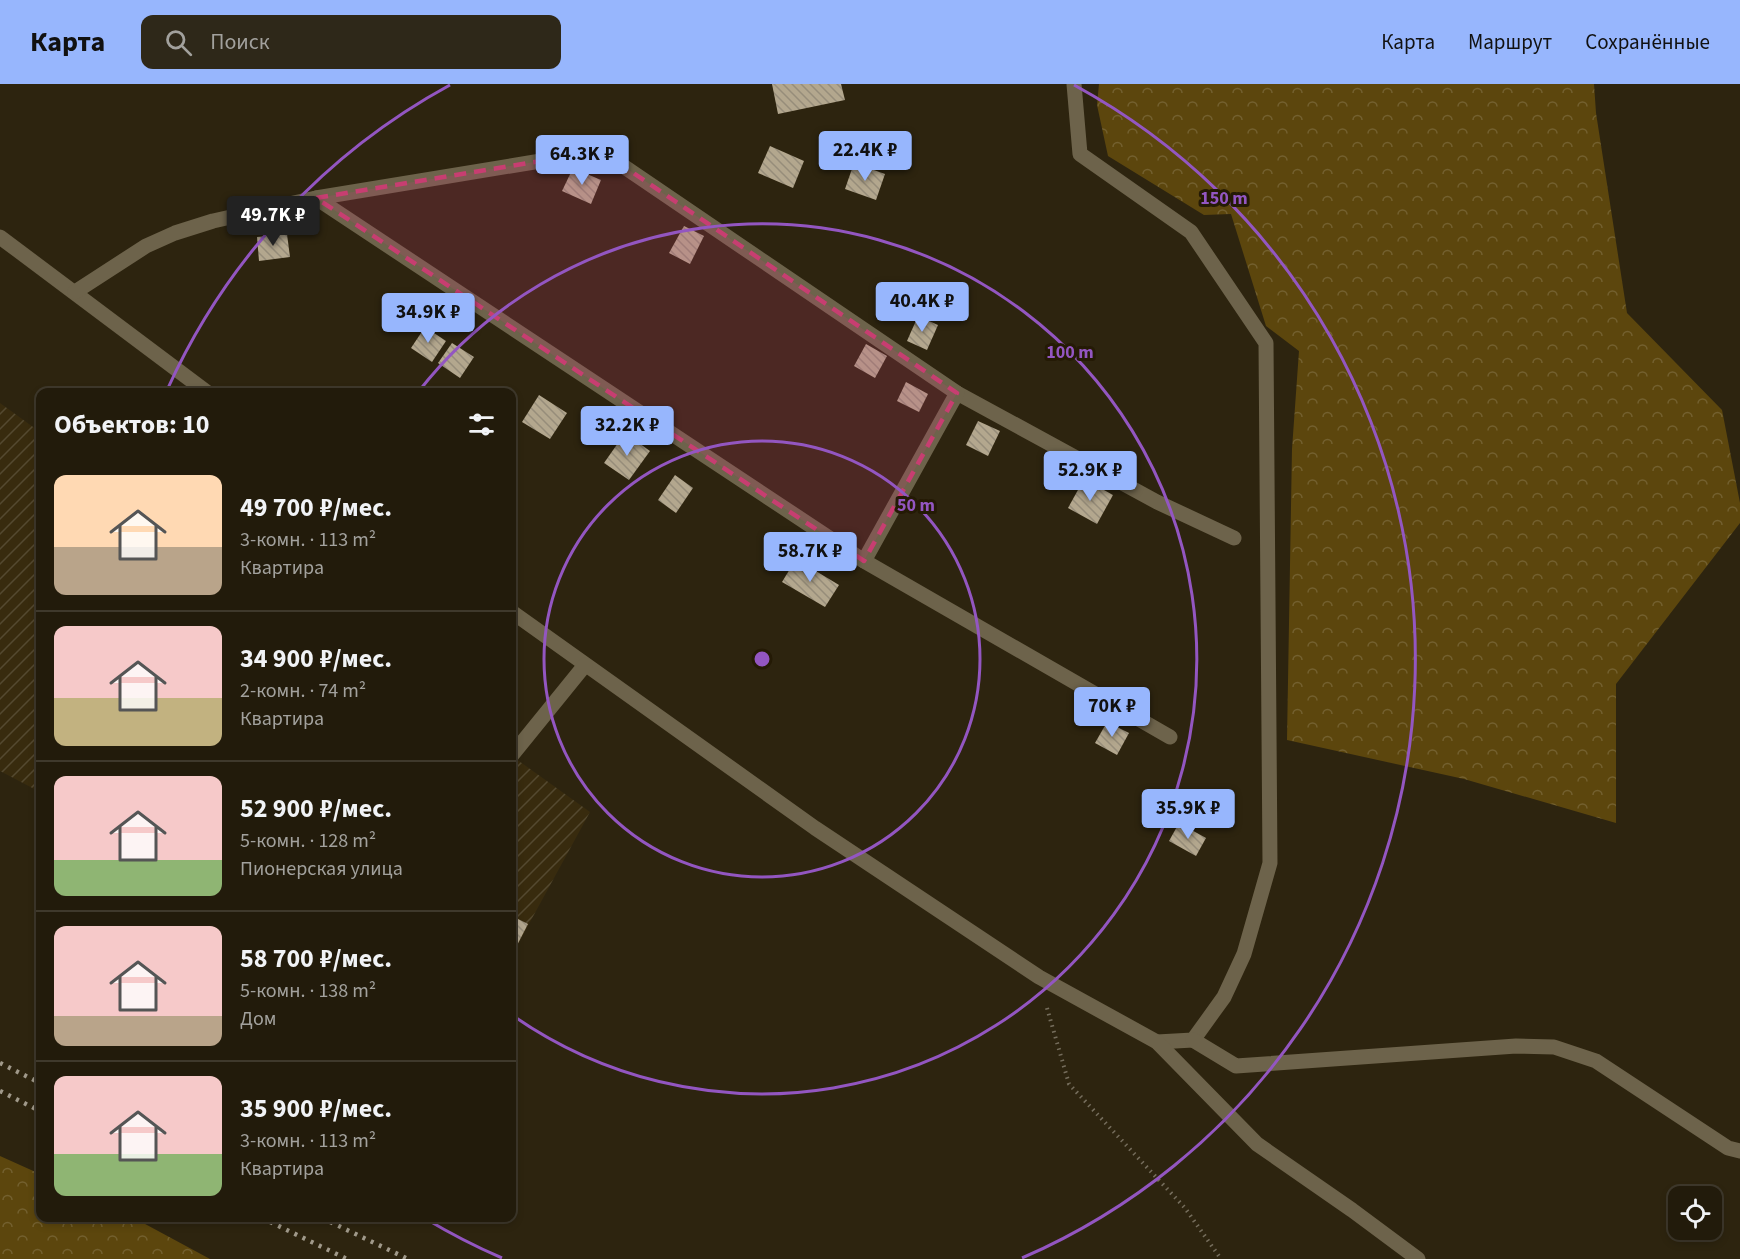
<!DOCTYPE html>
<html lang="ru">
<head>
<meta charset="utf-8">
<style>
	body { margin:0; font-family:"Source Sans 3",sans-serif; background:#2e2819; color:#f1f3f6; height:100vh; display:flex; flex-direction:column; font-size:22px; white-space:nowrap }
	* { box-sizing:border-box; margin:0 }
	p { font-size:20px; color:#a2a19d }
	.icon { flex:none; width:33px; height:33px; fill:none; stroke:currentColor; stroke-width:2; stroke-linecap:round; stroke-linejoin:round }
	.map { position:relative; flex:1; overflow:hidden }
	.details { position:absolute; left:36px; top:304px; width:480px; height:834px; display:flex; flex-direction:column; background:#221b0b; border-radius:12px; box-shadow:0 3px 9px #0003,0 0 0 2px #3f392c }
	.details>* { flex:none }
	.tools { position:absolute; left:1668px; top:1102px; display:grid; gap:12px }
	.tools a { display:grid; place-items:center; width:54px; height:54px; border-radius:12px; background:#221b0b; box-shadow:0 3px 9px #0003,0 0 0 2px #3f392c; font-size:30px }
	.price { position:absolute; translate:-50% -51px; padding:0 14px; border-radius:6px; background:#97b6fd; color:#111; font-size:20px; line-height:39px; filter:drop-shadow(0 2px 3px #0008) }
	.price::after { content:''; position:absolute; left:50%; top:36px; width:18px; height:14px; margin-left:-9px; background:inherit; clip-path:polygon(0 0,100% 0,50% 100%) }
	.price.active { background:#222; color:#fff }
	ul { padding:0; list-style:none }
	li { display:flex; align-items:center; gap:18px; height:150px; padding:0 18px }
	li+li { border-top:2px solid #3f392c }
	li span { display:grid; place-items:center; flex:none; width:168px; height:120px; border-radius:12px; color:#555 }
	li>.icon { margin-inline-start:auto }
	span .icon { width:72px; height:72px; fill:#fffc; stroke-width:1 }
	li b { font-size:26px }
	h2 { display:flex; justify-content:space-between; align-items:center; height:72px; padding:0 18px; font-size:26px }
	header { display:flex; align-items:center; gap:36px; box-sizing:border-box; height:84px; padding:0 30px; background:#97b6fd; color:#111 }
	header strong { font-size:28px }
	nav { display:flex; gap:33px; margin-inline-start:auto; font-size:21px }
	.search { width:420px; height:54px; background:#2e2819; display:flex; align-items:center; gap:15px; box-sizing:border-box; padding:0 21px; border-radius:12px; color:#a2a19d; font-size:22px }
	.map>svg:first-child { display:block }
	.industrial { fill:url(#industrial-furrows) }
	.forest { fill:url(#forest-crowns) }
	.building { fill:url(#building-back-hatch) }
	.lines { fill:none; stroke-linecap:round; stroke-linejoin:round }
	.path { stroke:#756d5c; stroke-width:4; stroke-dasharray:1.5 4.5; stroke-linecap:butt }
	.minor { stroke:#6d634b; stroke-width:15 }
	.rail { stroke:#a0998a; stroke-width:4.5; stroke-dasharray:3 6; stroke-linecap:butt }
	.marked { fill:#c73e71; fill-opacity:0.2; stroke:#c73e71; stroke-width:4.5; stroke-dasharray:12 8; stroke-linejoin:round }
	.ring { fill:none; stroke:#9356c1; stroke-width:3 }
	.centre { fill:#9356c1; stroke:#241a05; stroke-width:3 }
	.ring-label { font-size:18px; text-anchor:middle; font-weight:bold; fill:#9356c1; stroke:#241a05; stroke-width:6; stroke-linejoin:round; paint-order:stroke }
</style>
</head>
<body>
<header>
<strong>Карта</strong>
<div class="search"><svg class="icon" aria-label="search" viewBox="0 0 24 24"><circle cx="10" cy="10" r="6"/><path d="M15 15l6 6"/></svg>Поиск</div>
<nav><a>Карта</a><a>Маршрут</a><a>Сохранённые</a></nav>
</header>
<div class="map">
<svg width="1740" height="1175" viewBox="0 0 1740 1175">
	<defs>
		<pattern id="industrial-furrows" width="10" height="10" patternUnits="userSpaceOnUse" patternTransform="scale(1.5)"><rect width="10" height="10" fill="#382b0e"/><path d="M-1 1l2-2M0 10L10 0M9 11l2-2" fill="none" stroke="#544930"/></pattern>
		<pattern id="forest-crowns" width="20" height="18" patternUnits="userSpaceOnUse" patternTransform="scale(1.5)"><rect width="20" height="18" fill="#5c460d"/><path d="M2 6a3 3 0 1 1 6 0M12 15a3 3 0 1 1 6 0" fill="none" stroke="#73602f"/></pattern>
		<pattern id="building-back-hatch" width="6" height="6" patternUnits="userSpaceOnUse" patternTransform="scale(1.5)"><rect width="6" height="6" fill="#b3a78e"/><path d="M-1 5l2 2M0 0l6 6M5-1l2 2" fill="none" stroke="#968d7a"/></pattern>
	</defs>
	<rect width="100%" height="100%" fill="#2d240f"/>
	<g class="industrial">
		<path d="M0,319l40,29v360l-40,-21z"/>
		<path d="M512,672l78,56 -78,143z"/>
	</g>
	<g class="forest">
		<path d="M1099,0h495l2,29 31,200 95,97 18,93v20l-124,161v139l-152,-44 -177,-39 5,-291 7,-98 -33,-25 -35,-112 -27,1 -96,-59 -11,-51z"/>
		<path d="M0,1072l40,18v44h94l76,41h-210z"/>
	</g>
	<g class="building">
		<path d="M772,0h69l4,16 -67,14z"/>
		<path d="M770,62l34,15 -11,27 -35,-15z"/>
		<path d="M854,79l31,11 -9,26 -31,-11z"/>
		<path d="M573,84l28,12 -10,24 -29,-13z"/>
		<path d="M684,142l20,10 -14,28 -21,-11z"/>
		<path d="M287,150l3,23 -31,4 -2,-24z"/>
		<path d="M918,232l20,9 -11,25 -20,-9z"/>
		<path d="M425,243l21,14 -14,21 -21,-14z"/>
		<path d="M452,259l22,14 -14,21 -22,-15z"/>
		<path d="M866,260l21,12 -12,22 -21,-12z"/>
		<path d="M906,298l22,12 -9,18 -22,-11z"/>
		<path d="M539,311l28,18 -17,26 -28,-17z"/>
		<path d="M978,337l22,10 -12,25 -22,-11z"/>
		<path d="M625,349l25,18 -21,29 -25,-17z"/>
		<path d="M675,391l18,13 -17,25 -18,-13z"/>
		<path d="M1084,395l29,16 -16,29 -29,-16z"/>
		<path d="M796,475l43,26 -14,22 -43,-25z"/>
		<path d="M1107,638l22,11 -12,22 -22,-12z"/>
		<path d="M1179,739l27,15 -10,18 -27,-15z"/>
		<path d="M512,832l16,8 -16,31z"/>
	</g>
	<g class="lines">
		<path class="path" d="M1047,924l22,76 116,124 36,51"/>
		<g class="minor">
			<path d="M1074,0l6,70 111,78 75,111 4,520 -26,91 -20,43 -31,43 -36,2"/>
			<path d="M316,114l548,363 306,176"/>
			<path d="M0,153l208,156"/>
			<path d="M75,208l71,-46 29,-13 38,-12 103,-23 285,-47 356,242 200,109 77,36"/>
			<path d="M864,477l93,-168"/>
			<path d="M512,528l303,216 224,149 118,65 100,102 95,66 66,49"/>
			<path d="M512,671l73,-90"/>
			<path d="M1193,956l43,26 280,-20 38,1 42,14 132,87 12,3"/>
		</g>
		<g class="rail">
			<path d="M0,979l40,20"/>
			<path d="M0,1007l40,20"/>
			<path d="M262,1134l85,41"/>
			<path d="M322,1134l86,41"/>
		</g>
	</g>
	<path class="marked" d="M601,67l356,242 -93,168 -548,-363z"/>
	<g class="ring">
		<circle cx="762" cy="575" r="218"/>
		<path d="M419 307A435 435 0 1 1 512 931"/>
		<path d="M502 1174A653 653 0 0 1 426 1135M168 304A653 653 0 0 1 450 1M1074 1A653 653 0 0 1 1022 1174"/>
	</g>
	<circle cx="762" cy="575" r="9" class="centre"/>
	<g class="ring-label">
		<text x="1224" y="120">150 m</text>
		<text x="1070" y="274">100 m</text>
		<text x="916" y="427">50 m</text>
	</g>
</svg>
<div class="tools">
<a><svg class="icon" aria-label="locate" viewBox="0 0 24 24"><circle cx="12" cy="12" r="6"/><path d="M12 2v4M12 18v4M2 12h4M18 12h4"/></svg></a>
</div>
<b class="price" style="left:865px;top:98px">22.4K ₽</b>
<b class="price" style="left:582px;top:102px">64.3K ₽</b>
<b class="price active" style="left:273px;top:163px">49.7K ₽</b>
<b class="price" style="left:922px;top:249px">40.4K ₽</b>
<b class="price" style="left:428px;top:260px">34.9K ₽</b>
<b class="price" style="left:627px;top:373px">32.2K ₽</b>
<b class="price" style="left:1090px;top:418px">52.9K ₽</b>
<b class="price" style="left:810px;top:499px">58.7K ₽</b>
<b class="price" style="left:1112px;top:654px">70K ₽</b>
<b class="price" style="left:1188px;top:756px">35.9K ₽</b>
<section class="details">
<h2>Объектов: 10<svg class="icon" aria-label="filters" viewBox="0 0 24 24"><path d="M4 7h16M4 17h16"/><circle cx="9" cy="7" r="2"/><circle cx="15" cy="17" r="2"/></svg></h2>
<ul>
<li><span style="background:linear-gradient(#ffd9b3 60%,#b9a48a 0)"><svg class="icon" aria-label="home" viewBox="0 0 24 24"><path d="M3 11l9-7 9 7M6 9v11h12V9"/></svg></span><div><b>49 700 ₽/мес.</b><p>3-комн. · 113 m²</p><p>Квартира</p></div></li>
<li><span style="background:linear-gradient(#f6c9c9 60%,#c2b280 0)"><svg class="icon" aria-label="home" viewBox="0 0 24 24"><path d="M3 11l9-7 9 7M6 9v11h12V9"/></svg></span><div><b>34 900 ₽/мес.</b><p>2-комн. · 74 m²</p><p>Квартира</p></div></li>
<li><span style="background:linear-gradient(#f6c9c9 70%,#8fb573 0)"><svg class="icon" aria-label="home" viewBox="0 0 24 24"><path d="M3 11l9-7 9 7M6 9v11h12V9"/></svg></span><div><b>52 900 ₽/мес.</b><p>5-комн. · 128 m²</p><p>Пионерская улица</p></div></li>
<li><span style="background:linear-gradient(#f6c9c9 75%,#b9a48a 0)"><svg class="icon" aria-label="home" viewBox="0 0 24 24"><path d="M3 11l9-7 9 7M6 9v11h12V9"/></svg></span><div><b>58 700 ₽/мес.</b><p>5-комн. · 138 m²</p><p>Дом</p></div></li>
<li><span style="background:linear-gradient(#f6c9c9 65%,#8fb573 0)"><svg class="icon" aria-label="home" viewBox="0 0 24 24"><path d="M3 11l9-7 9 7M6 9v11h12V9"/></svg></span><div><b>35 900 ₽/мес.</b><p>3-комн. · 113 m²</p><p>Квартира</p></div></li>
</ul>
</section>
</div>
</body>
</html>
